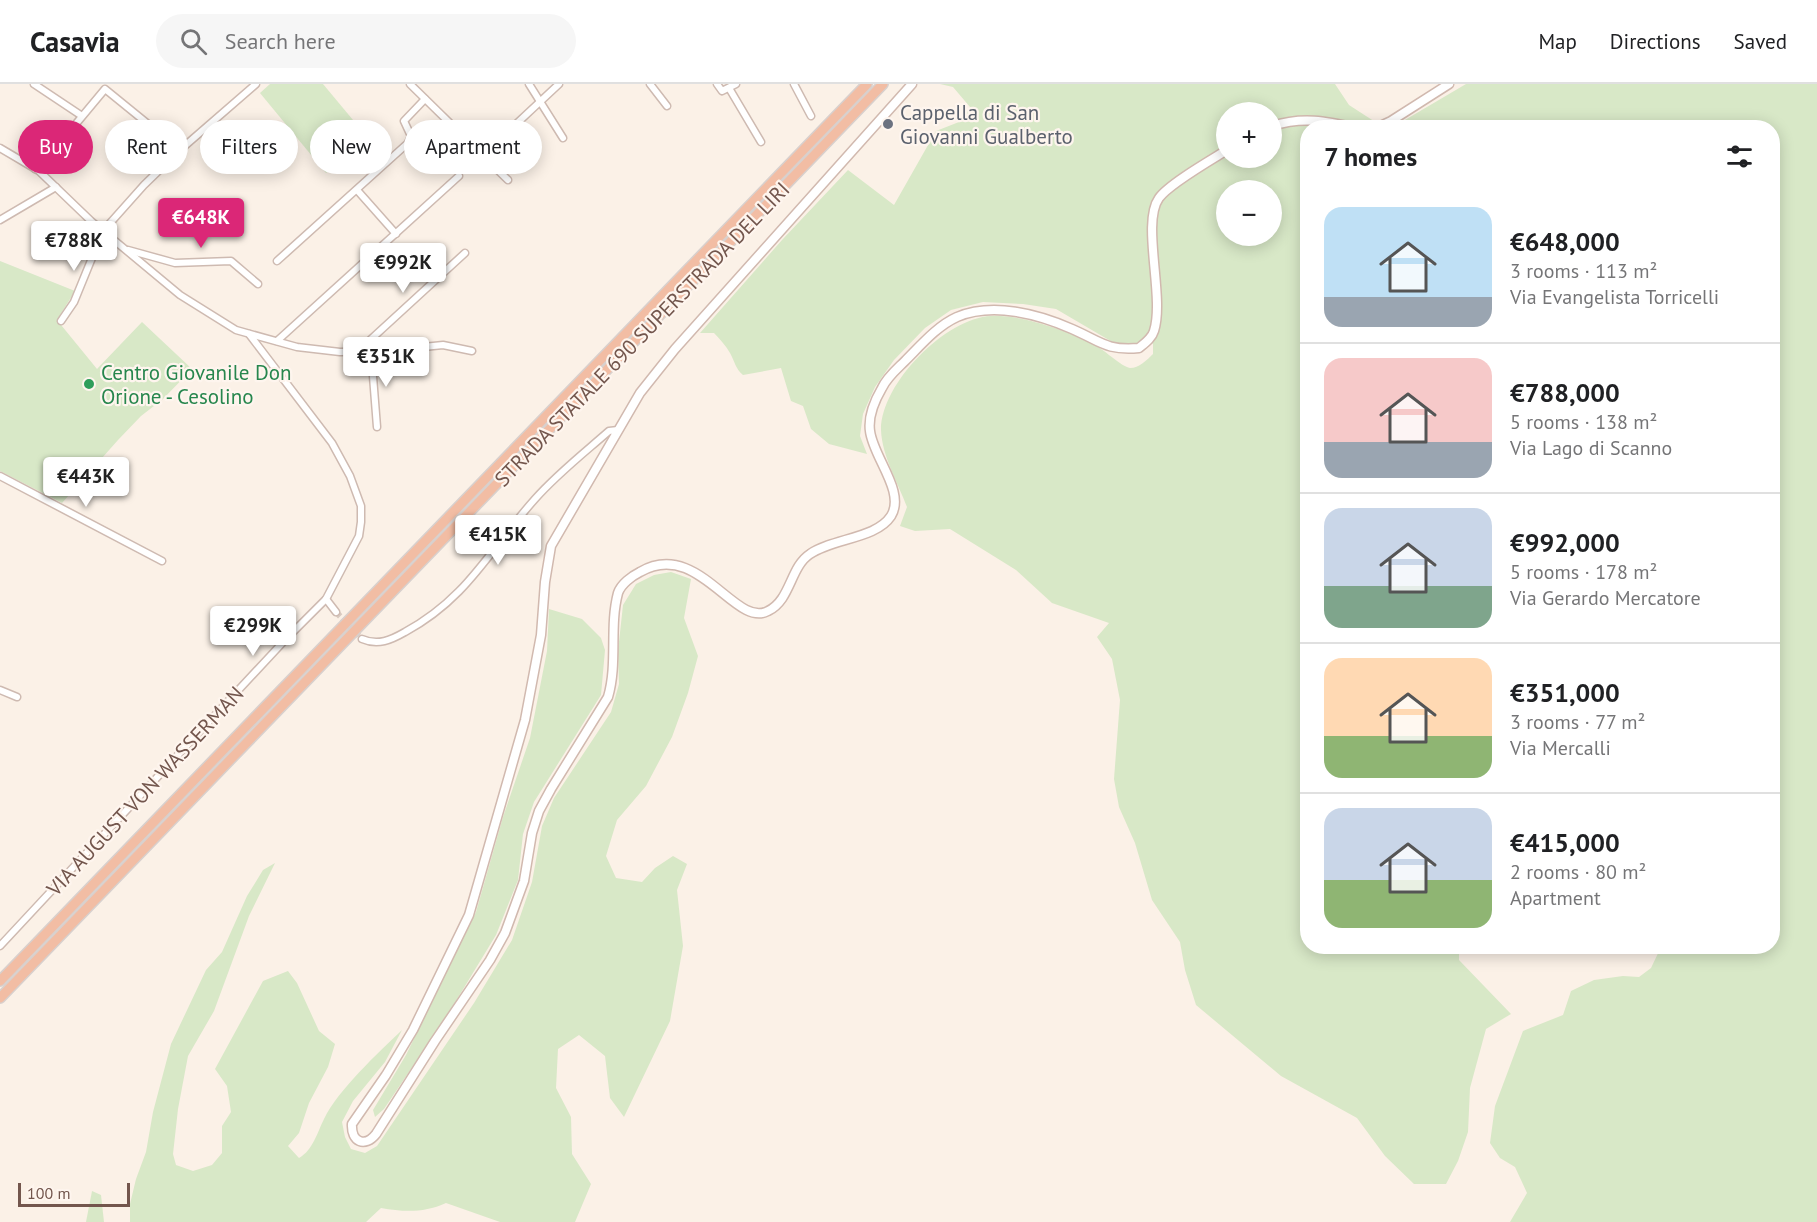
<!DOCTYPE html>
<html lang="en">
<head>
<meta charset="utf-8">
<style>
	body { margin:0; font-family:"PT Sans",sans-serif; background:#f6f6f6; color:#202124; height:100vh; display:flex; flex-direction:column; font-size:22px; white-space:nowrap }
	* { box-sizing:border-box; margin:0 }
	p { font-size:20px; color:#757577 }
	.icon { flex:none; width:33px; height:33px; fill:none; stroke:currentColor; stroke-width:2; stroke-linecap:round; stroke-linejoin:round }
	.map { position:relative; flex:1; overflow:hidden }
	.side { position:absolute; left:1300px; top:36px; width:480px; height:834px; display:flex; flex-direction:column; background:#fff; border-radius:24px; box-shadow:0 3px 15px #0003 }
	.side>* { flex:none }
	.banner { position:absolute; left:18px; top:36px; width:570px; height:54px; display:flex; gap:12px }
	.fabs { position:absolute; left:1216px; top:18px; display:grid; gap:12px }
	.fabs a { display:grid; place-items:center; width:66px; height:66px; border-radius:50%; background:#fff; box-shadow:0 3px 15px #0003; font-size:30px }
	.scale { position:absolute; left:18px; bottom:15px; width:112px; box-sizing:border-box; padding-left:6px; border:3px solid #73564d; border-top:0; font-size:16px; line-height:21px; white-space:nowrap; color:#73564d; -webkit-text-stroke:4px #fef5ee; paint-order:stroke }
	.price { position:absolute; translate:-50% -51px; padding:0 14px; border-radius:6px; background:#fff; color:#222; font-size:20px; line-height:39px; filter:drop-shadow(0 2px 3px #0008) }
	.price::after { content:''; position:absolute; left:50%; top:36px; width:18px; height:14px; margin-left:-9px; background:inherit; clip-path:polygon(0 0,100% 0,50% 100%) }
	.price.selected { background:#db2777; color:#fff }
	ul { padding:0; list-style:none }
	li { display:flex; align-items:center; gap:18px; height:150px; padding:0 24px }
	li+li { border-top:2px solid #e0e0e0 }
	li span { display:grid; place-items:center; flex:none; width:168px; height:120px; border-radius:18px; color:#555 }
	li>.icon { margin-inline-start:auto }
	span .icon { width:72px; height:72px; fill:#fffc; stroke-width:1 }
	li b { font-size:26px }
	h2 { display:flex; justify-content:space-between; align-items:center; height:72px; padding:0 24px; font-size:26px }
	.chip { padding:0 21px; border-radius:27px; background:#fff; box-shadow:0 3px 15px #0003; font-size:21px; line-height:54px }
	.chip.selected { background:#db2777; color:#fff }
	header { display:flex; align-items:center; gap:36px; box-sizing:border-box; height:84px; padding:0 30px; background:#fff; border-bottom:2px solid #e0e0e0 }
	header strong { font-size:28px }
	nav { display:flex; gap:33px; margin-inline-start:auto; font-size:21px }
	.search { width:420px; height:54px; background:#f6f6f6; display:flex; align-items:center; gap:15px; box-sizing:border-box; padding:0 21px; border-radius:33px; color:#757577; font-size:22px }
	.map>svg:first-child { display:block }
	.green { fill:#d8e8c7; fill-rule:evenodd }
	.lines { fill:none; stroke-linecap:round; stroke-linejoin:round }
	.minor-tunnel { stroke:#d9cac0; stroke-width:6; stroke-dasharray:6 3; stroke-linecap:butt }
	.minor-casing { stroke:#cebab1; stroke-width:9 }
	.secondary-casing { stroke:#d1b9af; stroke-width:11 }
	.trunk-casing { stroke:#d8d0cd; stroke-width:12 }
	.minor { stroke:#fff; stroke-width:6 }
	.secondary { stroke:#fff; stroke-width:8 }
	.trunk { stroke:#f2bda4; stroke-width:9 }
	.worship-dot { fill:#6b7280; stroke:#fef5ee; stroke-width:2 }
	.leisure-dot { fill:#2e9e5b; stroke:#fef5ee; stroke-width:2 }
	.labels { text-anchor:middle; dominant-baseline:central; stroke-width:4.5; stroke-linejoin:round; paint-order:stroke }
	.worship-label { font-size:21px; fill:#5b616d; stroke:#fef5ee; text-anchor:start }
	.street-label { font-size:21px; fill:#73564d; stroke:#fef5ee }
	.leisure-label { font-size:21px; fill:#27864d; stroke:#fef5ee; text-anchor:start }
</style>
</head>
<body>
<header>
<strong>Casavia</strong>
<div class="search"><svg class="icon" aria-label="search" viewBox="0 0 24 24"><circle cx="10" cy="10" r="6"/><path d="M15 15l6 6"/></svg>Search here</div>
<nav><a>Map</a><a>Directions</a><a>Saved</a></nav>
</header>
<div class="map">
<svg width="1817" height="1138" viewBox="0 0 1817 1138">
	<rect width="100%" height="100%" fill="#fbf1e7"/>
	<g class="green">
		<path d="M270,0h53l45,54 -42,35 -66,-80z"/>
		<path d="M940,0h395l14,21 34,22 -75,1v818l151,1v13l52,54 -25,15 -16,59 -2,44 -10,29 -12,23h-32l-29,-28 -28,-38 -76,-42 -85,-71 -11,-35 -5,-28 -28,-42 -17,-57 -16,-36 -5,-28 6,-79 -8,-41 -15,-22 12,-14 -57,-20 -36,-33 -66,-41 -35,2 -15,-5 7,-19c-9,-24 -25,-51 -26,-77 0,-47 65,-112 110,-114 28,-2 76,15 101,27 10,5 30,24 38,25 9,0 17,-8 23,-14v-10l-6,-8 -10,7h-23l-58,-34 -33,-5 -40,-2 -32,8 -26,18 -31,32 -19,27 -12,27 -3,22 7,18 -38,-10 -18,-15 -8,-23 -12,-5 -10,-33 -38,7c-8,-7 -8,-13 -13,-22 -4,-7 -10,-14 -16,-20h-14l82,-93 66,-70 46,35 42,-74 23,-9 11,-15 -17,-20zM1227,28h45v46h-45zM1227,106h45v46h-45z"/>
		<path d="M1466,0h351v1138h-307l17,-29 -12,-26 -15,-9 -10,-15 5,-37 28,-75 40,-16 8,-24 23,-11 29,-4 16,1 12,-9 10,-21 112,-1v-818l-380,-1z"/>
		<path d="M0,177l75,30 -18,29 40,49 45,-47 50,47 -29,30 -22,17 -23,24 -56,63 -62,-32z"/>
		<path d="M671,488l20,7 -7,39 14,38 -10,37 -16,44 -26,49 -29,34 -11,36 10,22 26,4 13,-14 18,-12 14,8 -10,26 6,56 -13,75 -46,96 -14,-19 -5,-42 -26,-21 -21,14 -2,39 15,29 1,37 19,30 -16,38h-75l-54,-19c-22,10 -42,9 -65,5l-15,14h-236v-18l6,-25 10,-27 7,-40 18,-68 35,-74 16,-18 25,-56 16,-26 12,-7 -26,53 -35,95 -26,45 -10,53 -5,45 3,11 17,6 19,-6 10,-12v-27l9,-14 -4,-26 -12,-17 48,-88 25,-10 9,12 22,48 16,13 -7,23 -19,36 -10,30 -11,13 11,12c14,-8 18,-25 25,-39 14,-29 54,-66 78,-89l-17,32 -32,39 -11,21 3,15 6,12 14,4 12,-7 97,-143 38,-63 20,-58 10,-56 12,-28 57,-86 8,-28 -1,-33 5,-46 13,-21 18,-9z"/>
		<path d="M549,525l33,10 19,19 4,12 -4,45 -67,107 -11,32 -5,46 -22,55 -48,79 -64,95 -9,8 -2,-7 33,-55 70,-143 27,-95 27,-79 17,-87z"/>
		<path d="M92,1107l9,4 3,27h-18z"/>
	</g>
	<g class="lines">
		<path class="minor-tunnel" d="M336,528l26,27"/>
		<g class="minor-casing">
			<g id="minor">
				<path d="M34,0l48,32"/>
				<path d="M410,0l98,96"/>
				<path d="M529,0l34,54"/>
				<path d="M650,0l17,22"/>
				<path d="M717,0l5,7 14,-7"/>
				<path d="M794,0l17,32"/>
				<path d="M729,4l32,54"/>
				<path d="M0,64l39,23 52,50 89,74 56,35 61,17 43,5 45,-1 58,-6 29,6"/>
				<path d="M483,71l76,-71"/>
				<path d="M35,85l25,-26 45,-54 75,61"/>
				<path d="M357,106l39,44"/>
				<path d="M0,136l56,-33"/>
				<path d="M128,166l47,13 56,-2 27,23"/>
				<path d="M277,177l131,-118 3,-7 -7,-15 21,-22"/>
				<path d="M61,237l13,-19 29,-71 41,-46 36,-35 76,-66"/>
				<path d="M277,257l182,-165"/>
				<path d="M371,267l6,76"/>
				<path d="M357,268l108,-99"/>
				<path d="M0,392l162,85"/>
				<path d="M326,515l10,13"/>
				<path d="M362,555c16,7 29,1 43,-7 63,-34 85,-83 130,-133 22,-25 49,-46 74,-68l9,-1"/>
				<path d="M0,606l17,7"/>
				<path d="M0,862l286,-307 40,-40 33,-63 2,-14v-16l-11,-30 -18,-33 -83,-109"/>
			</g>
		</g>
		<g class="secondary-casing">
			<g id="secondary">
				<path d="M912,0l-237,265 -35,44 -89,153 -6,36 -4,53 -16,85 -56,195 -56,115 -27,45 -34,49c-1,18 13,24 24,10l59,-93 55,-81 15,-27 19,-52 8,-48 7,-22 12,-22 57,-92c10,-34 1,-70 10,-104 3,-9 14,-17 22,-21 58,-34 95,57 128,39 23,-11 22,-44 42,-57 23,-16 66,-15 81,-38 15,-24 -18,-59 -21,-85 -2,-14 5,-31 12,-43 5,-11 15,-19 23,-27 16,-16 32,-35 52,-44 36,-15 81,-3 115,12 28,12 34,22 67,19 6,-5 13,-10 15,-17 11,-34 -13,-108 5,-133 10,-14 52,-38 68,-48"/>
				<path d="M1272,42c31,-10 54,-5 84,2"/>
				<path d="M1376,44l15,-7 58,-37"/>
			</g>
		</g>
		<g class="trunk-casing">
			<g id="trunk">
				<path d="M0,897l867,-897"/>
				<path d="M0,914l883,-914"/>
			</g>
		</g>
		<use href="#minor" class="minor"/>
		<use href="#secondary" class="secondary"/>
		<use href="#trunk" class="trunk"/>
	</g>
	<circle class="worship-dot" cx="888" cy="40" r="6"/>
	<circle class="leisure-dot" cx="89" cy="300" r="6"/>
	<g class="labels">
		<g class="worship-label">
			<text x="900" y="28">Cappella di San<tspan x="900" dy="24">Giovanni Gualberto</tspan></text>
		</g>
		<g class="street-label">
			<text transform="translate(642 250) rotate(-46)">STRADA STATALE 690 SUPERSTRADA DEL LIRI</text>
			<text transform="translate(145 707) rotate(-47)">VIA AUGUST VON WASSERMAN</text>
		</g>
		<g class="leisure-label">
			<text x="101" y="288">Centro Giovanile Don<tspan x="101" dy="24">Orione - Cesolino</tspan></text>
		</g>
	</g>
</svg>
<div class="fabs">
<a>+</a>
<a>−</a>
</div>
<div class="scale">100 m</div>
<b class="price selected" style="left:201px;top:165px">€648K</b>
<b class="price" style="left:74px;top:188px">€788K</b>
<b class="price" style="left:403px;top:210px">€992K</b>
<b class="price" style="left:386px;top:304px">€351K</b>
<b class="price" style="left:86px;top:424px">€443K</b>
<b class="price" style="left:498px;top:482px">€415K</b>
<b class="price" style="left:253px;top:573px">€299K</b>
<div class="banner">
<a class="chip selected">Buy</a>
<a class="chip">Rent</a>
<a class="chip">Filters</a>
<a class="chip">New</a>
<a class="chip">Apartment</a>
</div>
<section class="side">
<h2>7 homes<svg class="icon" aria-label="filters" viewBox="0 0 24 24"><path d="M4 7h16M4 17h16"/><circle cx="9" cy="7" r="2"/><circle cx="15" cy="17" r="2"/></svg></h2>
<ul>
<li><span style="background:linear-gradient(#bfe0f5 75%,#9aa5b1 0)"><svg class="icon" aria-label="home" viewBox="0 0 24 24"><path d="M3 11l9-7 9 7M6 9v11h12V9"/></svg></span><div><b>€648,000</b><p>3 rooms · 113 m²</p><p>Via Evangelista Torricelli</p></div></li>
<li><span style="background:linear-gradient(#f6c9c9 70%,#9aa5b1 0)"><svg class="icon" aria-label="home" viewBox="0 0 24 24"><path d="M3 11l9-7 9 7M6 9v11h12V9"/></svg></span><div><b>€788,000</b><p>5 rooms · 138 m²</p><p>Via Lago di Scanno</p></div></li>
<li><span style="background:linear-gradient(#c9d6e8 65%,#7fa58c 0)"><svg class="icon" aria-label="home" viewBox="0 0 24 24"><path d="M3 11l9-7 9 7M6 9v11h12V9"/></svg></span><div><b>€992,000</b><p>5 rooms · 178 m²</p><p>Via Gerardo Mercatore</p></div></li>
<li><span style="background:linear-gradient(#ffd9b3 65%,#8fb573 0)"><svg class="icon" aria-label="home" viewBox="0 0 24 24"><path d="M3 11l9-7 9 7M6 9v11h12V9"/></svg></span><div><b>€351,000</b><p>3 rooms · 77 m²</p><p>Via Mercalli</p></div></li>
<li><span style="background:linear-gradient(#c9d6e8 60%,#8fb573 0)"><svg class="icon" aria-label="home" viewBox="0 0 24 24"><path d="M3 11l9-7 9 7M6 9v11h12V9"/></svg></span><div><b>€415,000</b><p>2 rooms · 80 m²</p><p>Apartment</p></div></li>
</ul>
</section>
</div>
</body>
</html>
